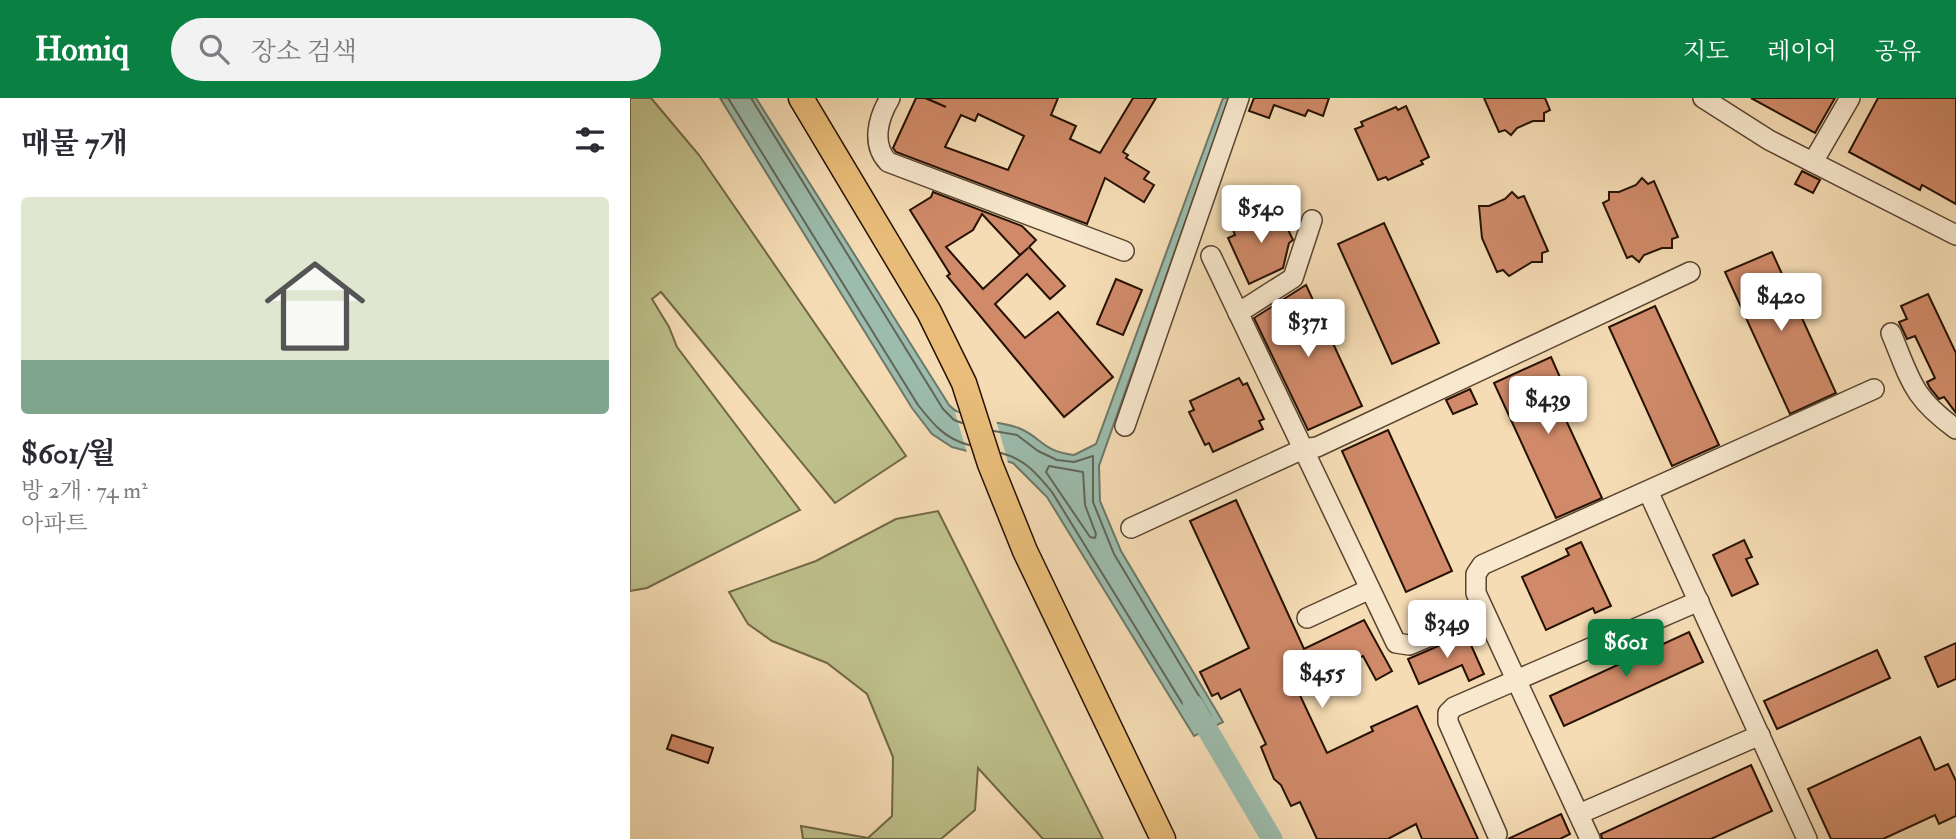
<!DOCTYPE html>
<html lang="ko">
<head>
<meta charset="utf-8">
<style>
	body { margin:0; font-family:"IM FELL Double Pica","Noto Serif KR",serif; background:#f2f2f3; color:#2b2b33; height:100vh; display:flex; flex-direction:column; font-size:26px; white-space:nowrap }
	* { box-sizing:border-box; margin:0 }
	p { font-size:23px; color:#7c7c81 }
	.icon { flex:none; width:38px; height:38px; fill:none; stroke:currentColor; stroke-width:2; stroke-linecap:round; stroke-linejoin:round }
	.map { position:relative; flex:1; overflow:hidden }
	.sheet { display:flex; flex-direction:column; background:#fff; width:630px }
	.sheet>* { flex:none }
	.price { position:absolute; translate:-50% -60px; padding:0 16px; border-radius:7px; background:#fff; color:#222; font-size:23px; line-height:46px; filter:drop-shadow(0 2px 4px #0008) }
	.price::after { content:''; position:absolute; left:50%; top:42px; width:21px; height:16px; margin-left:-10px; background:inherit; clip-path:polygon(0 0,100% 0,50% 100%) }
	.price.active { background:#0b8043; color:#fff }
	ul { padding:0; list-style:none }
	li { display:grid; align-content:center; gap:14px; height:371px; padding:0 21px }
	li span { display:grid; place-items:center; height:217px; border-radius:7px; color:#555 }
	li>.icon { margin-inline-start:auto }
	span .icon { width:126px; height:126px; fill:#fffc; stroke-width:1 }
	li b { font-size:30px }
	h2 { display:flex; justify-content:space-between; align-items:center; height:84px; padding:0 21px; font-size:30px }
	header { display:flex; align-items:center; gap:42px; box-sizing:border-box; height:98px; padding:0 35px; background:#0b8043; color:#fff }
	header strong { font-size:33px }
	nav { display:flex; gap:38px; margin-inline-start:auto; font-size:24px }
	.search { width:490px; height:63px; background:#f2f2f3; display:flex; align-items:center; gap:18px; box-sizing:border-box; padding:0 24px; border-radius:38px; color:#7c7c81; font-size:26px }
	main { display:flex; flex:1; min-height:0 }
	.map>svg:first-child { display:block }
	.green { fill:#bec08b; stroke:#726847; stroke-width:2 }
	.water { fill:#9cbcad; stroke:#6c7869; stroke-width:2 }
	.pier { fill:#f5dcb4 }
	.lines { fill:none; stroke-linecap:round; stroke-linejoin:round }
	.shore { stroke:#606658; stroke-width:2 }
	.canal { stroke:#9cbcad; stroke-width:21 }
	.building { fill:#d08a69; stroke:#251103; stroke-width:2; fill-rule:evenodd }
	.minor-casing { stroke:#59442f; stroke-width:22 }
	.major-casing { stroke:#251103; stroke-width:27 }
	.minor { stroke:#f8e8ce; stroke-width:19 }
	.major { stroke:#eabe7a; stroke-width:24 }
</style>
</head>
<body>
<header>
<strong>Homiq</strong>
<div class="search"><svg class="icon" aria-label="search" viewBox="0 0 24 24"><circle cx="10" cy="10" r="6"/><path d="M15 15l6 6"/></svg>장소 검색</div>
<nav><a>지도</a><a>레이어</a><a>공유</a></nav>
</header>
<main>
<section class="sheet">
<h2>매물 7개<svg class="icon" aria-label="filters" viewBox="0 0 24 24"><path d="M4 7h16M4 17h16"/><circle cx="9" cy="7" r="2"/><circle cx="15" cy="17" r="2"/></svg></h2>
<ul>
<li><span style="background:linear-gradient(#dfe7d0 75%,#7fa58c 0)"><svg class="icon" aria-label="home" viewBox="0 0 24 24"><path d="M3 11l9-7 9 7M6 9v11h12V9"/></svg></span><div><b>$601/월</b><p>방 2개 · 74 m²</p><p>아파트</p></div></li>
</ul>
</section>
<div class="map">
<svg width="1326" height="741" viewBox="0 0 1326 741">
	<rect width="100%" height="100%" fill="#f5dcb4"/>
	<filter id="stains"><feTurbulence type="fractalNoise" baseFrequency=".00286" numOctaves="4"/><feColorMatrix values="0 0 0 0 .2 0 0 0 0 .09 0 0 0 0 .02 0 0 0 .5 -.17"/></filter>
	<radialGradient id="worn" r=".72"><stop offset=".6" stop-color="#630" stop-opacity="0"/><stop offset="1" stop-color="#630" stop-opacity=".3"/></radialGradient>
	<g class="green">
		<path d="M0,0h21l48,57 207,301 -71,47 -174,-211 -9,7 17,28 8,20 123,163 -153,78 -17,3z"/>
		<path d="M308,413l165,328h-60l-65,-71 -3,42 -34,29h-138l-2,-13 67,12 24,-22 1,-59 -26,-63 -40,-31 -55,-22 -24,-17 -19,-32 87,-31 80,-42z"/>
	</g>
	<path class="water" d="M90,0h36l193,307c20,21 49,13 72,24 22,10 21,22 53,26l22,-11 127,-346h6l-130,368 1,35 21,50 102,171 -29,14 -147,-239 -34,-34 -61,-16 -20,-13 -20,-26z"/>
	<path class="pier" d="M325,314l41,8 13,46 -41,-10z"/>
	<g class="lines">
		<g class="shore">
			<path d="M98,0l190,307c15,19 27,34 51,40"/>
			<path d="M121,0l192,311 11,11 8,3"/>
			<path d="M364,333l23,4 21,16 19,9 17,2 19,-6v46l21,52 97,162 -1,4 -15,4 -143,-232c-15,-18 -27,-33 -51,-39"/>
			<path d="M419,368l34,6 2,33 11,29 -1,4 -5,-1 -44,-65z"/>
		</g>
		<path class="canal" d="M563,607l79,134"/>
	</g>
	<g class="building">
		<path d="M286,0h9l21,9 -20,-9h132l-7,17 25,11 -6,13 30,14 33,-55h23l-33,54 5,3 -2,3 23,14 -5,7 10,6 -10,17 -39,-24 -18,46 -191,-72 -3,-4zM348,16l46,22 -16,34 -63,-23 16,-32 14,6z"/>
		<path d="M624,0h75l-6,18 -15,-6 -3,6 -31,-11 -5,13 -20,-7z"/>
		<path d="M854,0h61l5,12 -6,3v8h-11l-16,7 -6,7 -6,-5 -6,2z"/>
		<path d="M1121,0h84l-20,35z"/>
		<path d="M1248,0h78v106l-34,-19 -2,5 -71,-38z"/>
		<path d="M776,8l23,51 -8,4 2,3 -35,16 -2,-3 -8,3 -23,-51 8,-3 -2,-4 35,-15 2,3z"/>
		<path d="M1172,73l18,9 -7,13 -18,-9z"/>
		<path d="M1012,80l6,6 6,-3 24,56 -6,2v9h-10l-18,7 -5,7 -7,-6 -5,2 -24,-55 6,-3v-8h10l17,-7z"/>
		<path d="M303,94l89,34 14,14 -7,7 36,39 -15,13 -23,-25 -32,30 30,34 33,-26 55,65 -49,40 -117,-141 3,-2 -40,-64 21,-13zM352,116l38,41 8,-7 -45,41 -37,-42 27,-17z"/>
		<path d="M882,94l6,6 6,-2 24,55 -6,2v9h-10l-23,14 -6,-6 -6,2 -15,-34 -3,-32h10l16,-7z"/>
		<path d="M628,114l26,9 9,19 -4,3 -6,25 -34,16 -21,-46 7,-3 -2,-5 9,-4 -3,-6z"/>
		<path d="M754,125l55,120 -47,21 -54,-120z"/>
		<path d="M1142,154l64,141 -46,21 -65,-142z"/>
		<path d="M486,181l26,11 -19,45 -26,-11z"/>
		<path d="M676,187l56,121 -54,24 -54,-112z"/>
		<path d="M1298,196l28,59v60l-12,-16 -5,2 -9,-11 -3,-6 8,-4 -20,-42 -8,3 -8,-17 8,-3 -6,-13z"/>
		<path d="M1025,208l64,139 -47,21 -63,-139z"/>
		<path d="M921,259l19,43 -11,5 43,93 -46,20 -62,-135z"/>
		<path d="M609,280l4,7 4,-2 17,36 -5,2 4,8 -50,23 -4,-9 -4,2 -16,-33 5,-2 -4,-9z"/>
		<path d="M840,291l7,15 -24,10 -7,-14z"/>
		<path d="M758,332l64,141 -46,21 -64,-141z"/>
		<path d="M606,402l68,149 60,-29 28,51 -16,9 -13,-24 -66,33 30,64 46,-22 -2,-4 46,-21 61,133h-56l-6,-15 -28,15h-71l-17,-37 -9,4 -10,-21 -7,-6 -13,-32 5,-3 -26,-55 -19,10 -3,-6 -6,3 -12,-24 49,-24 -59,-127z"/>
		<path d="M1114,442l8,17 -6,2 12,25 -26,12 -19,-41z"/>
		<path d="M951,444l30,64 -16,7 -2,-5 -47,22 -24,-53 47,-22 -3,-6z"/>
		<path d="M1059,534l14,30 -139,64 -14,-30z"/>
		<path d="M836,536l18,40 -15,7 -7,-16 -43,19 -11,-25z"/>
		<path d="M1326,545v36l-18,8 -13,-30z"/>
		<path d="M1247,552l13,28 -113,51 -13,-28z"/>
		<path d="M42,637l41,13 -5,15 -41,-14z"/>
		<path d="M1290,639l15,33 13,-6 8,17v35l-17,8 -4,-9 -52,24h-52l-23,-50z"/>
		<path d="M1121,667l21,46 -61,28h-109l-1,-5z"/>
		<path d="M931,716l9,20 -10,5h-52z"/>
	</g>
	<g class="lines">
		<g class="minor-casing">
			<g id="minor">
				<path d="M260,0c-12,20 -19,46 -2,64l236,89"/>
				<path d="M1073,0l66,42 187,95"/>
				<path d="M1183,64l37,-64"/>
				<path d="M581,158l185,387 13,2 76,-32"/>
				<path d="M608,215l55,-35 19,-58"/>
				<path d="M1261,235c20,48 21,64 65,96"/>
				<path d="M495,328l114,-328"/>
				<path d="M1018,393l159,348"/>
				<path d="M501,430l172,-79 14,-2 373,-175"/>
				<path d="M677,520l63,-29"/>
				<path d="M949,716l181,-79"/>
				<path d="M867,736l-49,-112v-9l6,-6 245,-106"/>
				<path d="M960,741l-114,-246v-19l6,-9 392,-176"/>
			</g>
		</g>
		<g class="major-casing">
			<path id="major" d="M171,0l128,214 35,71 26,81 35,87 138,288"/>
		</g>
		<use href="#minor" class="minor"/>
		<use href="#major" class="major"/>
	</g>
	<rect width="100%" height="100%" filter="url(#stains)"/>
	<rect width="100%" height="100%" fill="url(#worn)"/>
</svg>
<b class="price" style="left:631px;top:147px">$540</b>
<b class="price" style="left:1151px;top:235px">$420</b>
<b class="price" style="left:678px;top:261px">$371</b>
<b class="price" style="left:918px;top:338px">$439</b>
<b class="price" style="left:817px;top:562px">$349</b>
<b class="price active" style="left:996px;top:581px">$601</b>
<b class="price" style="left:692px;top:612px">$455</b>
</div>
</main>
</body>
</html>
